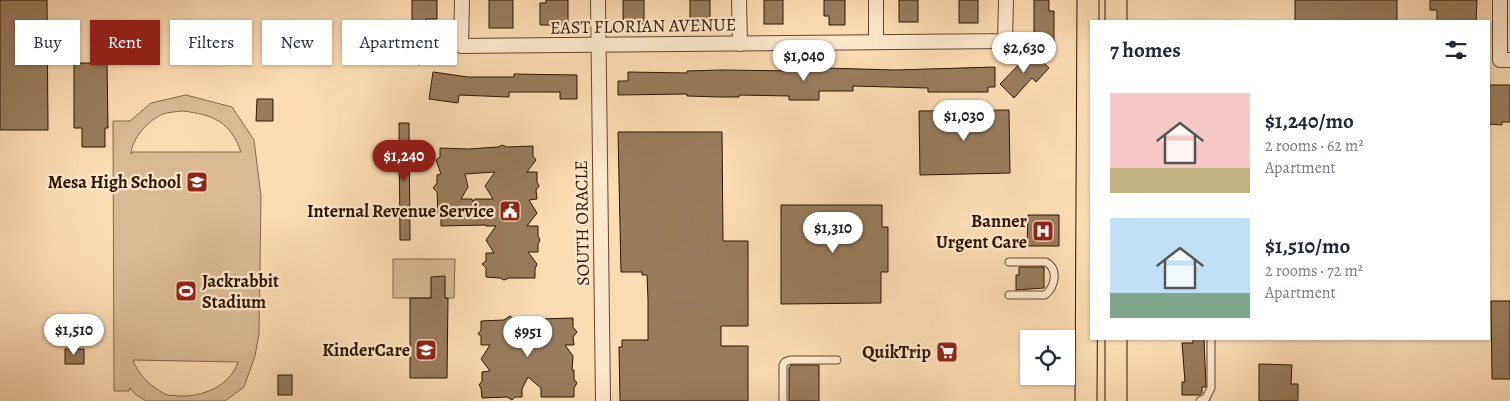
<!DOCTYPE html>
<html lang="en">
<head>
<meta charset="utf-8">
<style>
	body { margin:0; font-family:Alegreya,serif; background:#f6f6f7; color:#1f2937; height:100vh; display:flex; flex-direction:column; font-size:19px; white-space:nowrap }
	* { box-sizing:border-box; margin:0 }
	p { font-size:16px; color:#747a83 }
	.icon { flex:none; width:28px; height:28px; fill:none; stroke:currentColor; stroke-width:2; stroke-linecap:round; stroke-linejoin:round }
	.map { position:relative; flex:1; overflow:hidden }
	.details { position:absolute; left:1090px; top:20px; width:400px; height:320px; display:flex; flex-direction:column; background:#fff; border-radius:0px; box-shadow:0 1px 4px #0004 }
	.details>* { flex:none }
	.hud { position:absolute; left:15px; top:20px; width:475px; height:45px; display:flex; gap:10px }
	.fabs { position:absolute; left:1020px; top:330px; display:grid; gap:10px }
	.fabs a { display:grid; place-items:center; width:55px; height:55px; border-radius:0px; background:#fff; box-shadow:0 1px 4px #0004; font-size:25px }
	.price { position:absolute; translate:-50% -42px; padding:0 11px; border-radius:18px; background:#fff; color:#222; font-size:16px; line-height:32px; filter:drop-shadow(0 1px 2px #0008) }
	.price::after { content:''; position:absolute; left:50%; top:30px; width:15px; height:11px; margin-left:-8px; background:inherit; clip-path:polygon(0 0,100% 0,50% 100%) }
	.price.on { background:#8f2418; color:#fff }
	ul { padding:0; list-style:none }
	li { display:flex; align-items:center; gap:15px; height:125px; padding:0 20px }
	li span { display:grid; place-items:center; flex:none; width:140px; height:100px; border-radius:0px; color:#555 }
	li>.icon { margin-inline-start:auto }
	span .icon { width:60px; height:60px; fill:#fffc; stroke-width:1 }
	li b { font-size:21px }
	h2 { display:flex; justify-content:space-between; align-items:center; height:60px; padding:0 20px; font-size:21px }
	.chip { padding:0 18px; border-radius:0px; background:#fff; box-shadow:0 1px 4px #0004; font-size:18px; line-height:45px }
	.chip.on { background:#8f2418; color:#fff }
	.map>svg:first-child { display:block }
	.green { fill:#d9ba94; stroke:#84674a; fill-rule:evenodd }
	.building { fill:#997c5d; stroke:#2e1401; fill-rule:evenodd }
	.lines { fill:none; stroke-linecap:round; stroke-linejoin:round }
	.lane-casing { stroke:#62462d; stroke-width:9 }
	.street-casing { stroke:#62462d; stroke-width:16 }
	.primary-casing { stroke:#2e1401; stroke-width:23 }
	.lane { stroke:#fde8cd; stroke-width:7 }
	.street { stroke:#fde8cd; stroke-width:14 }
	.primary { stroke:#fcdcb2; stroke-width:21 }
	.labels { text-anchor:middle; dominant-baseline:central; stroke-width:4.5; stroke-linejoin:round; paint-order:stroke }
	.street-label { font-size:18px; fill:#2e1401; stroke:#fde8cd }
	.poi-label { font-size:18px; font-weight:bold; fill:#2e1401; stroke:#fde8cd; text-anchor:end }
</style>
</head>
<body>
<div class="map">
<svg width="1510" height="401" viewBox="0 0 1510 401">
	<rect width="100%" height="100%" fill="#fcdcb2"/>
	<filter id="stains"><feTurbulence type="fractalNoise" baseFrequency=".004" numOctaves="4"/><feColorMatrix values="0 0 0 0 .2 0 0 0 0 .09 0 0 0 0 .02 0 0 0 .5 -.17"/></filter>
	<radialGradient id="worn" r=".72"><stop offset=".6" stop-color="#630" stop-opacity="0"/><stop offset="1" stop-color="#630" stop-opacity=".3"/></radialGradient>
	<g class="green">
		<path d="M186,95l46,12 22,33 7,56 -2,138 -4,22 -11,31 -19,14h-79l-11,-7 -5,-6 -1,3h-15l-1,-270h17l21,-18zM183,111c30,4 47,10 58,41h-109l-1,2c1,-15 15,-31 28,-38 6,-4 16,-4 24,-5zM133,360l105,2c-8,24 -35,35 -59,34 -4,-1 -8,0 -12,-1 -15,-7 -29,-20 -34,-35z"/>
		<path d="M393,259h62l-1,39h-61z"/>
	</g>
	<g class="building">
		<path d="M0,0h47l1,130h-48z"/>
		<path d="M412,0h25v19h-11l8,43 -16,3 -2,-13 -5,1 -3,-18 4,-1z"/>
		<rect x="489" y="0" width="24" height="28"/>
		<path d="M546,0h22v25h-28v-22h6z"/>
		<rect x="623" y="0" width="21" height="24"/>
		<rect x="690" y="0" width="20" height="25"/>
		<rect x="764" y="0" width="19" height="24"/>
		<path d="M824,0h21v25h-16v-9h-5z"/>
		<rect x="899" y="0" width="19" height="22"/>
		<rect x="959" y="0" width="19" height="23"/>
		<path d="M1034,0h15v11h5v33h-20z"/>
		<rect x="1295" y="0" width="102" height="21"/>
		<path d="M1430,0h47l-1,21h-39v-11h-7z"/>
		<path d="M1032,51l17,17 -13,14 -4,-4 -18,20 -14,-14z"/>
		<path d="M74,63h33l1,65h-3v19h-23v-19h-8z"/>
		<path d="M995,67v20h-7v5h-60v-4l-75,-2v5h-34v9h-30v-4l-50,-1v2h-18l-34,-1v-2l-69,1v-14h10v-9l59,1v-2l34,-1 77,1v-1h27v-2l70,2z"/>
		<path d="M433,72l35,5h46v-3l63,1v24h-17v-7h-51v5l-50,-2 -1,8 -29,-4z"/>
		<path d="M1489,85h21v37h-8v3l-13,-1z"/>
		<path d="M257,99h16v22h-17z"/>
		<path d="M1009,110l1,63 -90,2 -1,-64z"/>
		<path d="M399,123h10l1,117h-10z"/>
		<path d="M618,132h104l1,109h25v85h-27v20h27v55h-128l-1,-54h3v-7h26v-40l-1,-25h-5v-3h-21z"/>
		<path d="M502,145l5,2 26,-1v10l3,4 -9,12h10v10l2,4 -3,4 1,9 -8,1 8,13 -10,13h11v10l2,4 -2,4v8h-10l9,12 -2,5v9h-26l-5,2 -4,-2 -14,-1v-9l-4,-4 4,-3v-8h8l-8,-13 10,-14h-10v-1l-45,1v-8l-3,-4 -1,-22 -4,-4 4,-5v-8l4,-1 -5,-14 4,-3v-9l28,1 30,-2zM495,172l-10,14 8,13h-18l-2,3 -1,-3h-11l7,-12 -3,-13z"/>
		<path d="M781,205h101v22h6v45h-7v31l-100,1z"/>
		<path d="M1028,215h31v31h-32z"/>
		<path d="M1019,267h25v21l-28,2v-15h3z"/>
		<path d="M445,276v22h3l-1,80h-37v-80h21v-21z"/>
		<path d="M1491,301h19v78h-18z"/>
		<path d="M510,316l5,4 6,-1v9l11,11 8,-11v-9l33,-1v9l4,5 -4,5 1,8h-9l8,11 -1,14h2v9l3,4 -3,5v9h-33v-9l-13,-11 -6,12v8h-7l-3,3 -5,-3 -25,1 -1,-10 -2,-3 3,-4v-9l8,-1 -9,-12 9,-14h-9v-9l-3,-2 3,-4v-9l23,-1z"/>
		<path d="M1193,339h11l2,48h-4v6l-2,2h-18v-13h3l-3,-39h11z"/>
		<rect x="65" y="349" width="19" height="15"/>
		<path d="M1259,364l33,1 -1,19h7v17h-39z"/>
		<path d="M791,365h28v36h-30v-33z"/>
		<rect x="278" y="375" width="14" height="20"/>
	</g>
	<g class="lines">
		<g class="lane-casing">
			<g id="lane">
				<path d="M1009,262h37c13,7 9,25 -1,33h-36"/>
				<path d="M783,401v-36l2,-3 5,-2h47"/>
				<path d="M1200,401l6,-3 5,-10v-49"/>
			</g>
		</g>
		<g class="street-casing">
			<g id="street">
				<path d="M462,0l-1,46 544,-5 1,-41"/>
				<path d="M598,0l5,401"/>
				<path d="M739,0l1,44"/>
				<path d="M1500,0v60h10"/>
				<path d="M876,42v-42"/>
			</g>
		</g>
		<g class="primary-casing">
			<g id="primary">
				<path d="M1116,0v21"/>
				<path d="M1116,339v62"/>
				<path d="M1086,401l2,-401"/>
			</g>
		</g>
		<use href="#lane" class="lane"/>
		<use href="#street" class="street"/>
		<use href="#primary" class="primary"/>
	</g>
	<defs>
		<g id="school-square" transform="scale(1.125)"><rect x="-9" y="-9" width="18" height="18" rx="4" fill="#8f2418" stroke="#fde8cd"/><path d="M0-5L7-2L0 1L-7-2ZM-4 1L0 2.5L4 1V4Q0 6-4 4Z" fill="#fff"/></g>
		<g id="civic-square" transform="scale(1.125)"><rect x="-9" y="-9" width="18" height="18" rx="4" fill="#8f2418" stroke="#fde8cd"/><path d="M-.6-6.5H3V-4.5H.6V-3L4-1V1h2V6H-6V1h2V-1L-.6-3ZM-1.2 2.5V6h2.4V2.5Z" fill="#fff"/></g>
		<g id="hospital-square" transform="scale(1.125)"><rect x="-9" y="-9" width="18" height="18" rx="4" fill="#8f2418" stroke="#fde8cd"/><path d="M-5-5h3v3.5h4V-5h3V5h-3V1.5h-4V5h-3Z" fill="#fff"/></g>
		<g id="stadium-square" transform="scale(1.125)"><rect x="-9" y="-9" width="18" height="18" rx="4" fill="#8f2418" stroke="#fde8cd"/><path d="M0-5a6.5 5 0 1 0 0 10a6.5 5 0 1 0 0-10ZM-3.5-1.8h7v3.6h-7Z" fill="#fff"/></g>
		<g id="supermarket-square" transform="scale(1.125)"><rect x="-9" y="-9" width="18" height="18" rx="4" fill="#8f2418" stroke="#fde8cd"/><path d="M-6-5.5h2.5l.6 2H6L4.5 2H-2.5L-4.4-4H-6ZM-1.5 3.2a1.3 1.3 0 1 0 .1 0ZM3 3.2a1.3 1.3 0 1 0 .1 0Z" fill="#fff"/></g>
	</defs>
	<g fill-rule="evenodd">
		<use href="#school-square" x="197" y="182"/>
		<use href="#civic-square" x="510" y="211"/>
		<use href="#hospital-square" x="1043" y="231"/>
		<use href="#stadium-square" x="186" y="291"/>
		<use href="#school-square" x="426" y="350"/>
		<use href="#supermarket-square" x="947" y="352"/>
	</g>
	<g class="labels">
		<g class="street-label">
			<text transform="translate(643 26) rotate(-1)">EAST FLORIAN AVENUE</text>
			<text transform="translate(582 223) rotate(-91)">SOUTH ORACLE</text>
		</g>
		<g class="poi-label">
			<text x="181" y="182">Mesa High School</text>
			<text x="494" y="211">Internal Revenue Service</text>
			<text x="1027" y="221">Banner<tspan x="1027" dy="21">Urgent Care</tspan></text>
			<text x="202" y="281" text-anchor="start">Jackrabbit<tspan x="202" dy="21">Stadium</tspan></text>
			<text x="410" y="350">KinderCare</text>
			<text x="931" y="352">QuikTrip</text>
		</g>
	</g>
	<rect width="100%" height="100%" filter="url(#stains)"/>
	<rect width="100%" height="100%" fill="url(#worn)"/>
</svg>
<div class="fabs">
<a><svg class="icon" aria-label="locate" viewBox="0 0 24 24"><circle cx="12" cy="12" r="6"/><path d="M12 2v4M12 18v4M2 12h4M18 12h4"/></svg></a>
</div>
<b class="price" style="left:1024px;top:74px">$2,630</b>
<b class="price" style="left:804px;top:82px">$1,040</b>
<b class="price" style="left:964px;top:142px">$1,030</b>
<b class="price on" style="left:404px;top:182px">$1,240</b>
<b class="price" style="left:833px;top:254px">$1,310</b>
<b class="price" style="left:74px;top:356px">$1,510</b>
<b class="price" style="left:528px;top:358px">$951</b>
<div class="hud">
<a class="chip">Buy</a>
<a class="chip on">Rent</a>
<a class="chip">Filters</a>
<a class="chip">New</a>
<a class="chip">Apartment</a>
</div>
<section class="details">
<h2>7 homes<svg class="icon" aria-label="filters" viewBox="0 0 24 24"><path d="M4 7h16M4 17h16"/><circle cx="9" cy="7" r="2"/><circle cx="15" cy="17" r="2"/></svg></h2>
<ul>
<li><span style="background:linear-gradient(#f6c9c9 75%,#c2b280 0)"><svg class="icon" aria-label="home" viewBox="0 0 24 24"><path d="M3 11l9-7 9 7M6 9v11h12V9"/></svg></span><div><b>$1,240/mo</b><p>2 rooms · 62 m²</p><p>Apartment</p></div></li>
<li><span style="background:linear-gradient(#bfe0f5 75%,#7fa58c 0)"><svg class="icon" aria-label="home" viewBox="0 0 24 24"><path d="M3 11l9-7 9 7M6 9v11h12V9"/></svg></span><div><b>$1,510/mo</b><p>2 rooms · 72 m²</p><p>Apartment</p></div></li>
</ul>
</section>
</div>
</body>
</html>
